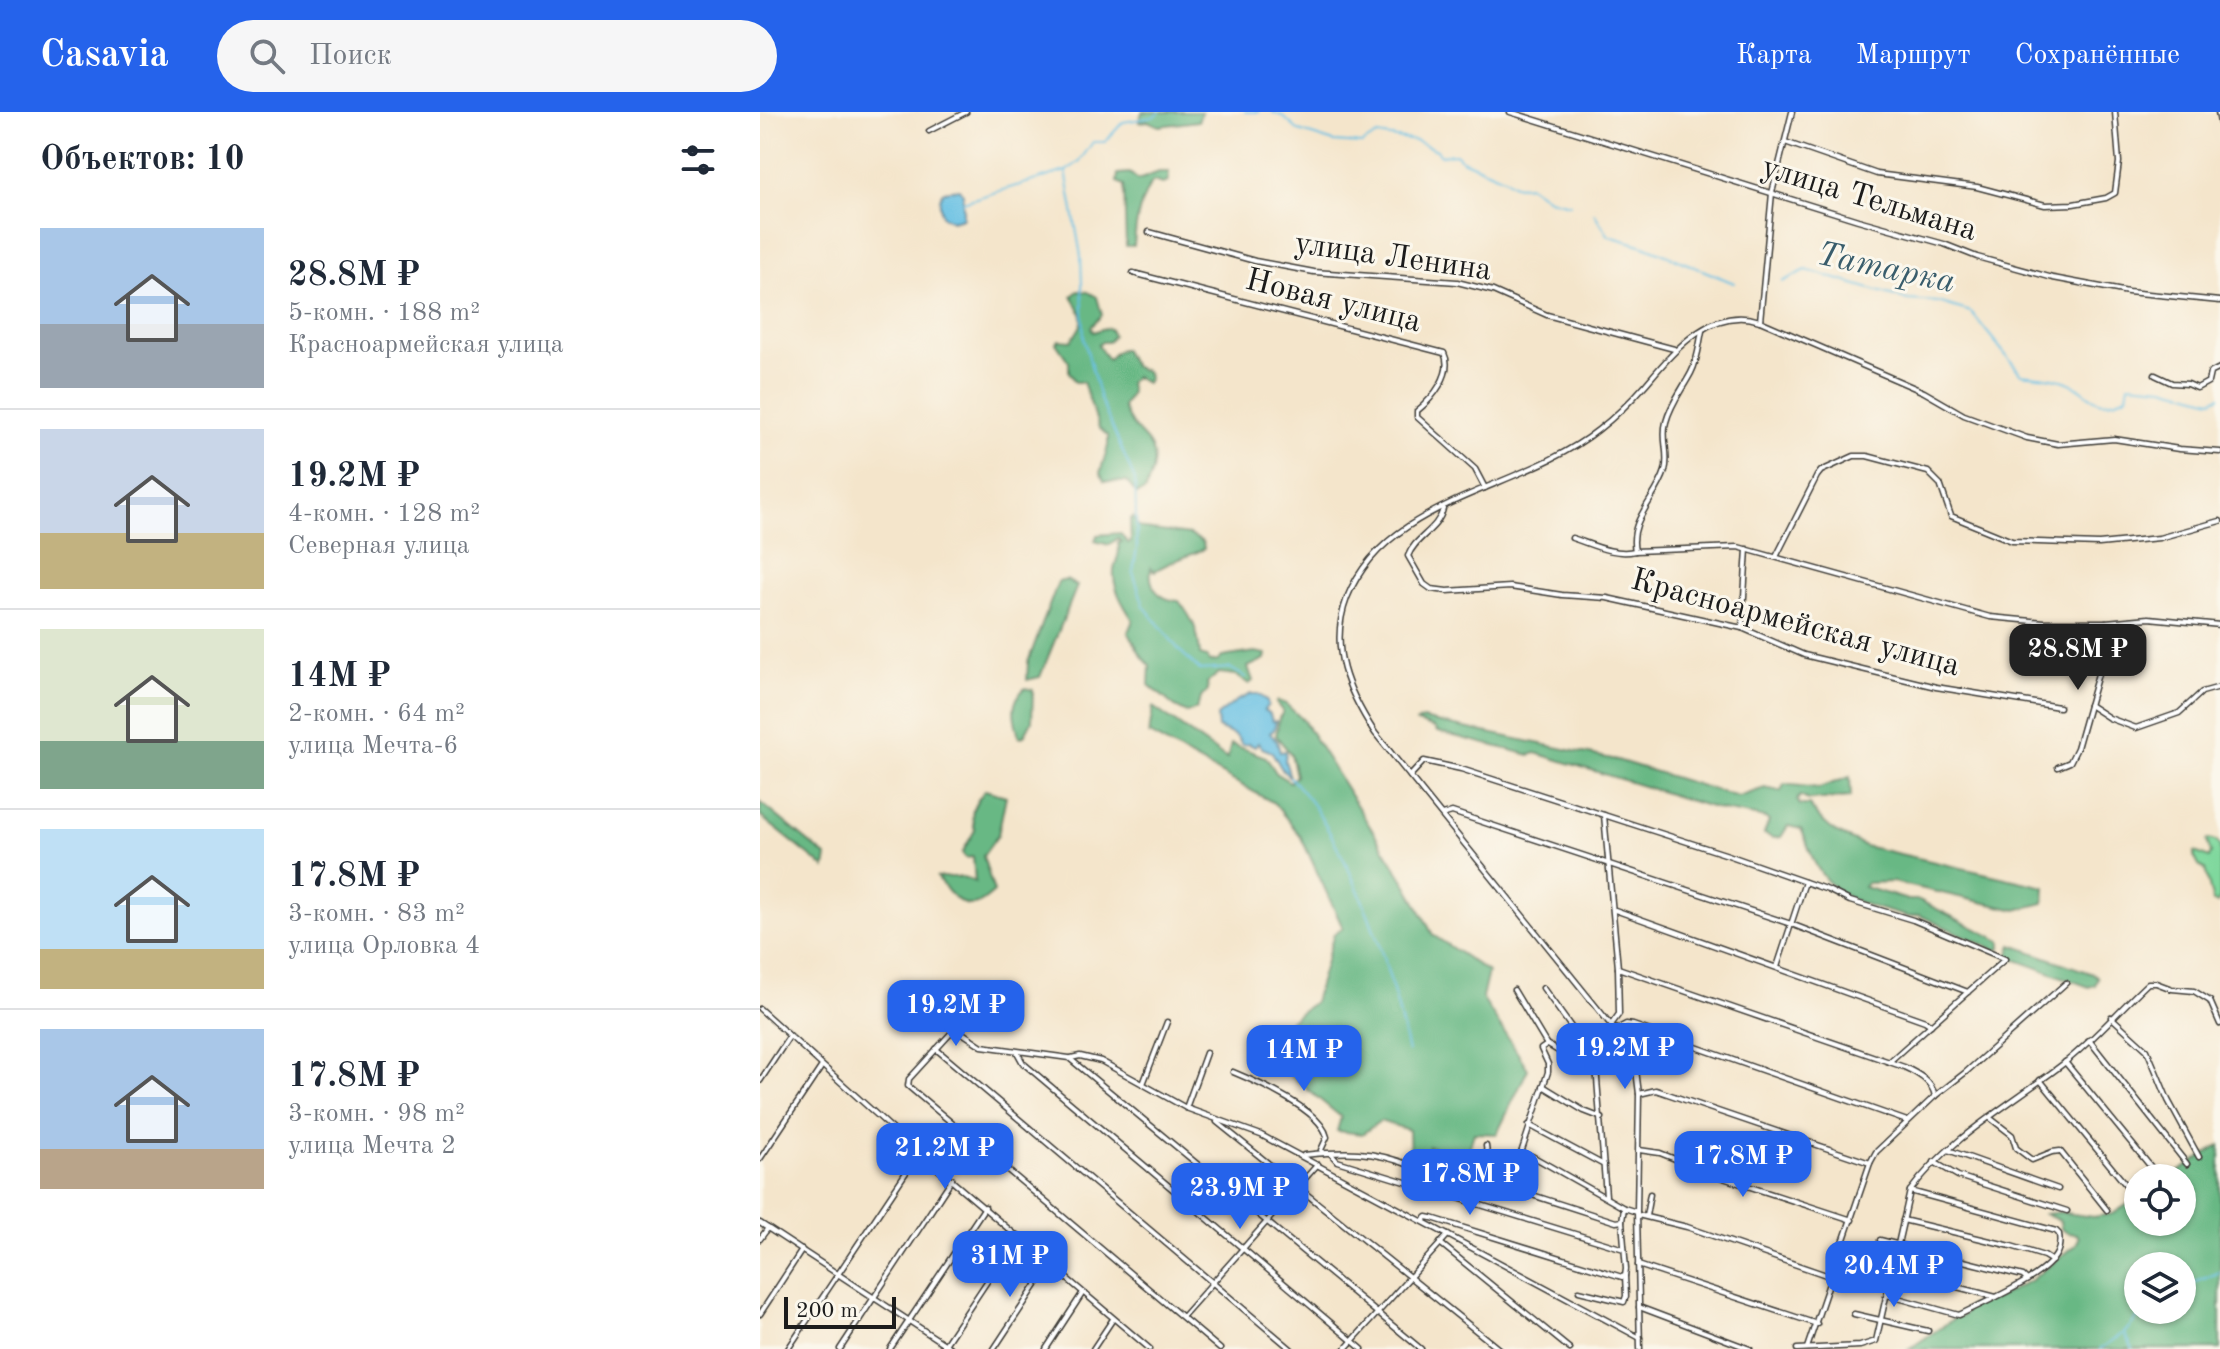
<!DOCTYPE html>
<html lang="ru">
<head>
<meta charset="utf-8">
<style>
	body { margin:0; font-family:"Old Standard TT",serif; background:#f6f6f7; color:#1f2937; height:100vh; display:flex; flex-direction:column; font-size:30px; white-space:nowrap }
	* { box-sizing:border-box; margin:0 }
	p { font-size:26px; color:#747a83 }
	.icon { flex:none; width:44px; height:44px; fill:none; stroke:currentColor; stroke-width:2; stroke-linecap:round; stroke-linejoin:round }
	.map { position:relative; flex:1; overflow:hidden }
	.panel { display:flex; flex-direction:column; background:#fff; width:760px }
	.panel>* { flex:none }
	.buttons { position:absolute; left:1364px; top:1052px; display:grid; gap:16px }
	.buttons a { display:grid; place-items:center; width:72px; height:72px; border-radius:50%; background:#fff; box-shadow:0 2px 6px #0004; font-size:40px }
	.scale { position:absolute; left:24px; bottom:20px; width:112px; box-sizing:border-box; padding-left:8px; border:4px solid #1c1c1c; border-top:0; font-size:22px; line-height:28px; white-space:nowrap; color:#1c1c1c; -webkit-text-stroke:6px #fbf7ec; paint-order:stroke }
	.price { position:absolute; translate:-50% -68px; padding:0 18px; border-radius:16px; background:#2563eb; color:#fff; font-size:26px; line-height:52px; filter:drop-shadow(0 2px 4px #0008) }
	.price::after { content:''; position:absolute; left:50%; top:48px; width:24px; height:18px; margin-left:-12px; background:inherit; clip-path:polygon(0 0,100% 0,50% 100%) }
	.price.active { background:#222; color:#fff }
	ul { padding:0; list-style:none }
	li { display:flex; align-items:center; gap:24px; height:200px; padding:0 40px }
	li+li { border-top:2px solid #e0e1e3 }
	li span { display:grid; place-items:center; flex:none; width:224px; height:160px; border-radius:0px; color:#555 }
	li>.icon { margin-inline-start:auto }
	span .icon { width:96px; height:96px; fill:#fffc; stroke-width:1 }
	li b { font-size:34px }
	h2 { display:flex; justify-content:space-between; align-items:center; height:96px; padding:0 40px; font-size:34px }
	header { display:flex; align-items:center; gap:48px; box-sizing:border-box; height:112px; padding:0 40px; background:#2563eb; color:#fff }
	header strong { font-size:38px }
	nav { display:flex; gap:44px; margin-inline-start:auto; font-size:28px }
	.search { width:560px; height:72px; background:#f6f6f7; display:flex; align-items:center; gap:20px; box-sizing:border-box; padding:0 28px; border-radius:44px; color:#747a83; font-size:30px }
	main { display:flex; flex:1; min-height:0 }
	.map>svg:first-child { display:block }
	.green { fill:#7fd89d; stroke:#4e7a5c; stroke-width:2 }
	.forest { fill:#67b884; stroke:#426a50; stroke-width:2; fill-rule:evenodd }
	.water { fill:#65bfe3; stroke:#406e80; stroke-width:2 }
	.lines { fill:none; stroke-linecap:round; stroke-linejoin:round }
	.stream { stroke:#65bfe3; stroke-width:2 }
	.minor-casing { stroke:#3c3a36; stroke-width:7 }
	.minor { stroke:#fff; stroke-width:4 }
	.labels { text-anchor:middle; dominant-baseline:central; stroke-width:6; stroke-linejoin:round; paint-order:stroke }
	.street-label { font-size:32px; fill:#1c1c1c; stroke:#fbf7ec }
	.water-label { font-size:34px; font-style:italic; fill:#395d6c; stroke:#fbf7ec }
</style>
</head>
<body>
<header>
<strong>Casavia</strong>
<div class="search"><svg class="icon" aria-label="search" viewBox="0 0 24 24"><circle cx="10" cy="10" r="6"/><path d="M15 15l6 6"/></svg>Поиск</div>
<nav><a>Карта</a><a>Маршрут</a><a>Сохранённые</a></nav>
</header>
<main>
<section class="panel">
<h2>Объектов: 10<svg class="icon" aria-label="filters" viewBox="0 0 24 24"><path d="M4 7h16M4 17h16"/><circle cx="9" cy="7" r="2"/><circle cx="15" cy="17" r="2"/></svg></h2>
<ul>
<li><span style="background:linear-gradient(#a9c7e8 60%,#9aa5b1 0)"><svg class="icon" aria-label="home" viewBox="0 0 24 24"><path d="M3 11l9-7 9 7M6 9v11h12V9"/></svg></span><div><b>28.8M ₽</b><p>5-комн. · 188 m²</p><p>Красноармейская улица</p></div></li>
<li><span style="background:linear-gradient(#c9d6e8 65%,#c2b280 0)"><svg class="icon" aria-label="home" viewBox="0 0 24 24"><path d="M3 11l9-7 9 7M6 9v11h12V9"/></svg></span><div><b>19.2M ₽</b><p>4-комн. · 128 m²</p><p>Северная улица</p></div></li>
<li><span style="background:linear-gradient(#dfe7d0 70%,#7fa58c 0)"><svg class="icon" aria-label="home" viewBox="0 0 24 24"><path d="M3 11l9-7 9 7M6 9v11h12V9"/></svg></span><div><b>14M ₽</b><p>2-комн. · 64 m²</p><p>улица Мечта-6</p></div></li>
<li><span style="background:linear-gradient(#bfe0f5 75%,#c2b280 0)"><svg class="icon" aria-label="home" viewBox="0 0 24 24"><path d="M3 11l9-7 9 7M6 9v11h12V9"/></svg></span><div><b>17.8M ₽</b><p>3-комн. · 83 m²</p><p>улица Орловка 4</p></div></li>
<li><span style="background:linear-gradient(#a9c7e8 75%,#b9a48a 0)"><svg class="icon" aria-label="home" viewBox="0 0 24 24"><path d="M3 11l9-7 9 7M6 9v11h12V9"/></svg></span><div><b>17.8M ₽</b><p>3-комн. · 98 m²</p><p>улица Мечта 2</p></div></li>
</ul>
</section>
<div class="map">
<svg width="1460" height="1237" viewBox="0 0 1460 1237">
	<rect width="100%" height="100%" fill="#fbf7ec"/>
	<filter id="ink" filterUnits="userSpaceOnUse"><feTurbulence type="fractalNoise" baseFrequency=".0125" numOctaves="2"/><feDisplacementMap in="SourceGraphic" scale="16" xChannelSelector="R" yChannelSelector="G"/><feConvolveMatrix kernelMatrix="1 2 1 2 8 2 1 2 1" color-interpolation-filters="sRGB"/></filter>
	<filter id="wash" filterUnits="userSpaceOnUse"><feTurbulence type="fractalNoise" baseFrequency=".006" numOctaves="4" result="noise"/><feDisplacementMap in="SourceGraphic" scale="32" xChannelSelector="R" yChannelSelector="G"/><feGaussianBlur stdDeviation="1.8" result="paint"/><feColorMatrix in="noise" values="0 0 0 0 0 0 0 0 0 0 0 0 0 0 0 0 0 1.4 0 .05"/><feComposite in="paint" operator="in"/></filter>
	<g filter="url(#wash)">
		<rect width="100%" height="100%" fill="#f4e5cb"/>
		<path class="green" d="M1449,727l7,2 4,6v51l-3,5 -4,-1 -8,-33 -6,-3 -5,-10 1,-4 14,6 2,-5 -4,-12z"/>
		<g class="forest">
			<path d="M382,0h60l-4,9 -39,5 -11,-5 -9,1z"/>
			<path d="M399,60h10l-1,10 -5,2 -10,-3c-13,17 -18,44 -19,65h-8l-2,-61 -7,-3 1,-8 12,-1 8,7z"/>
			<path d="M318,179l10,1 9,5 5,18 -11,12 2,5 12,-4 5,1 3,7 -5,6h-6l-4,3 10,15 7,-8 8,-3 11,18 12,4 3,7 -3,5 -11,-6 -6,4 2,11 -8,15c14,39 46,29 22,84l-8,3 -10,-12 -23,-1 -4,-8 8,-27v-10l-9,-8 -16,-46h-8l-6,-10v-10l-13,-19 3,-3 12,1c17,-23 13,-22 1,-45z"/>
			<path d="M373,405l5,10 7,2 45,6 13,7 1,7c-17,8 -34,12 -49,22l-4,-4c-3,20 8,33 28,34 15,20 19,29 21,54l7,2 2,5 9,-1 4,-4 33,-5 11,2 -1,5 -17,8 5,14 -4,3 -14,-9 -16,-2 -12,10 1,8 -6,5 -6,13 -9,4 -12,-6 -26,-22 1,-20c-11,-9 -14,-21 -22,-33l5,-12c-10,-15 -21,-33 -19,-51 2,-10 7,-15 4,-26l4,-1 -4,-4 -9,7 -14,-4 2,-6 23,-2 8,10 3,-1 -1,-22z"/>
			<path d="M306,468l11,6 -37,91 -13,3 1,-18 30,-80z"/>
			<path d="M265,576l8,2 -1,31 -8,15 -5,1c-5,-19 -10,-34 6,-49z"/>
			<path d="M518,589l8,3 17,16 105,167 25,48 55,37 -6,26 46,71 -31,65 -23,-1 -9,30 4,15 -23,-16 2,-11 -19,-5 -5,17 -14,-4 -1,-29 -29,-9 -18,13 -25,-3 4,-14 -67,-55 -28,-8 68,-52 20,-68 9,-6 -43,-93 -26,-32 -125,-69 4,-27 74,52 4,-15 35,13 11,17 13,8 6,-6 -5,-22 -15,-18 3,-18 4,-6 -7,-9z"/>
			<path d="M662,607l195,41 121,37 27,-9 16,3 3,-7 35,4 31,-11 1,20 -43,3 -8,-4 -3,4 3,5h9l10,13 16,14 30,14 180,41 -1,16 -28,7 -123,-28 -26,1 -3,4 44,13h11l82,41v8l-6,1 -76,-35 -10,2c-37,-10 -74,-16 -93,-52 -6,-11 -9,-24 -15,-36l-13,-3 -7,11 -8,1 -9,-4 5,-13 -4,-3 -48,-9 -181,-56 -6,2 -93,-23 -2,-4 -18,-6z"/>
			<path d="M225,678l21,6 -8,39 -15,21 11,36c-5,4 -11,10 -17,12 -17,6 -32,-16 -40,-27h26l12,5 -2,-25 -7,1 -4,-5 13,-23c-6,-18 -2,-25 10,-40z"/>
			<path d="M0,690l67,55 -2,11 -65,-52z"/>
			<path d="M1252,833l84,30 2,3 -3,7 -6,2 -81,-30z"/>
			<path d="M1460,1033v204h-311l46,-31 9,-3 6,-10 25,-6 36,-19 45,-35 3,-7 -2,-4 -9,-1 -7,-4 -1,-8 -15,-7 14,-2 34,5 19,-3 26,-16v24h44v-44h-13zM1378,1154h44v44h-44z"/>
		</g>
		<g class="water">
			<path d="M199,77l4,5v24l-11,3 -9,-4c-3,-8 -6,-19 1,-26z"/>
			<path d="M491,582h7l8,6 2,5 -4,5 6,4 2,7h4l-2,9 -4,3 7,8 3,11 6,-1 -1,10 5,16 -7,-6 -11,-19 -10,-4 -4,-5 -3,4 -6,-3 -7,1 -6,-9 -18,-8 -1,-12 19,-15z"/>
		</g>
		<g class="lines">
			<g class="stream">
				<path d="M485,0h14"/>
				<path d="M512,0l10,4 17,15 35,11 28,2 15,-9 39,6 21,9 3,5 16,-1 6,6 44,19c7,7 12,8 22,6l20,14 22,5"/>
				<path d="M306,59l15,85 3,83 16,60 35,81 2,67 -4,25 11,34 35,44 21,20 30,-2 15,9"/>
				<path d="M203,90l103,-31 13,-9 14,-20h12l18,-20 30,-5 7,-5"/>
				<path d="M834,101l15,23 35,10 90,37"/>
				<path d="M1022,170l24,-12 102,30 30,2 33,10 50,62c14,2 31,2 44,7 29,10 25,31 62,15l2,-12 35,3 48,13 8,-4"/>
				<path d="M530,665c9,11 20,22 27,34 45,72 74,159 91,241"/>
				<path d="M1422,1176l38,-16"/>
				<path d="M1340,1237l22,-15"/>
				<path d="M1373,1237l-9,-16 21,-23"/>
			</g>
		</g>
	</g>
	<g filter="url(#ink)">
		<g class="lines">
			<g class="minor-casing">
				<g id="minor">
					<path d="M750,0l348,108 86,24 33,13 76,21 75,14 92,9"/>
					<path d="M1458,0l2,11"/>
					<path d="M169,19l37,-19"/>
					<path d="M1025,30l92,32 100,13 68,18 28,-1 33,-6 9,-5 4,-31 -4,-50"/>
					<path d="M389,120l106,29 59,11 143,10 36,9 54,24 127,34"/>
					<path d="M373,161l311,80c10,20 -12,46 -27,58v6l58,52 10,19"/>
					<path d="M1000,209l12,-128 20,-81"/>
					<path d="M942,219c-3,14 -4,29 -11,42 -9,17 -20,30 -25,49 -5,17 4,32 -1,49 -8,27 -37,49 -30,80l103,-4 252,70 54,5h62l43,-4 71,7"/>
					<path d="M1395,263l17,8 16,1 9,4 11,-6 2,-9 10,-5"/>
					<path d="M683,397c-5,21 -28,28 -35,47l16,28 7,5 16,2 63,-4 52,8 45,3 135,30 62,27 132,32 123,20"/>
					<path d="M812,426c19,6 42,18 63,13"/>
					<path d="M1016,445l41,-81 4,-5 33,-15h13l61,16 12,12 11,32 61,25 87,3 60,-6 61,-17"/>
					<path d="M982,516l5,-79"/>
					<path d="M1329,593l20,13 27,10 43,-15 23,-21 18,-5"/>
					<path d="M1298,655l12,-5 7,-14 32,-113 -3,-13"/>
					<path d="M650,664l14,-15 37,8 267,86 100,35 22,11 63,19 92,39 -116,103"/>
					<path d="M682,703l10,-3 339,112 177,68"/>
					<path d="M844,703l14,153 1,46 -8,11"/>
					<path d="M855,798l310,111 6,4"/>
					<path d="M1017,855l28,-85"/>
					<path d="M858,856l286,99c13,6 28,14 31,29"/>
					<path d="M783,876l49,68 4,10 10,130"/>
					<path d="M754,878l33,55"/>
					<path d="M0,897l159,144 231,196"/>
					<path d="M1351,905l36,33 21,50 31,57"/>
					<path d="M855,918l11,-6 7,1 274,96"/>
					<path d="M1329,928l98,124"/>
					<path d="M788,933l49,29"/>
					<path d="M176,937l355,300"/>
					<path d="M257,940l6,11 339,286"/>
					<path d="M311,946l9,-2 21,5 85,47 75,27 379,203"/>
					<path d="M1305,950l95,116"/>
					<path d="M473,960c24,10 88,38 94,65l-6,13 2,3"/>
					<path d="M1280,968l95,116"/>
					<path d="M0,969l29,-44"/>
					<path d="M383,972l24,-62"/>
					<path d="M783,974l41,25 18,7"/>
					<path d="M879,982l17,-4 214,73"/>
					<path d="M426,996l20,-55"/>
					<path d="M1230,1006l22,17 4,13 16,12 20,-8 8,-1 47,59"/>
					<path d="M457,1010l282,227"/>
					<path d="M769,1013l75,40"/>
					<path d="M726,1034l1,8 -5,10 16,20 118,38 6,-1"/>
					<path d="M879,1038l21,3 63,25 129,42"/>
					<path d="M1188,1038l110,39"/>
					<path d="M571,1042l6,7 287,88"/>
					<path d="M544,1043c41,-4 69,-5 108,11 17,8 38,23 57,24 23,1 40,-29 63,-34l92,52 13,4"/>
					<path d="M0,1047l62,-93"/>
					<path d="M759,1047l29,-87v-8l-7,-15 6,-4"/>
					<path d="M1174,1050l24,14 109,35"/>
					<path d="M878,1103l49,12 145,50"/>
					<path d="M886,1104l4,-22"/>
					<path d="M1143,1108l108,26 33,10 8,5"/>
					<path d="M663,1109l4,-4 5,1 190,59 3,-1 1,-7 -4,-48 2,-13"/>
					<path d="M0,1111l192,126"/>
					<path d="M0,1127l8,-11"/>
					<path d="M1120,1128l143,36 4,4"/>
					<path d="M680,1131l130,106"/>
					<path d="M1108,1152l128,33"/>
					<path d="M878,1153l179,59"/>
					<path d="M819,1179l45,11 2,-6 -1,-20"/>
					<path d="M1127,1183l72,20c24,-12 87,-38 98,-62 3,-6 3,-12 2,-19l-3,-3 -146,-40"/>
					<path d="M879,1195l111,42"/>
					<path d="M0,1202l42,-64"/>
					<path d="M1094,1202l74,17"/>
					<path d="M423,1204l135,-152"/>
					<path d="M1047,1236l63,-185 6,-11 59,-56 31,-24 100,-89"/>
					<path d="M28,1237l131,-196"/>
					<path d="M80,1237l112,-170"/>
					<path d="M130,1237l95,-142"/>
					<path d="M182,1237l76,-114"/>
					<path d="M234,1237l56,-85"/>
					<path d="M286,1237l36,-55"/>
					<path d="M333,1237l20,-30"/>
					<path d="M460,1237l-312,-263 1,-7 43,-47h9l21,14 87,12 352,291"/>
					<path d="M585,1237l103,-114"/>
					<path d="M880,1237l-3,-137 2,-118 -4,-32 -20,-32 -240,-297c-27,-42 -47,-85 -28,-135 40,-101 175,-107 251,-168 17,-13 34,-30 48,-46 28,-33 65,-79 114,-63l164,71 40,23 63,23 31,6 56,-5 65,10 41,3"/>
					<path d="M1037,1237l63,-3 16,-5 34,-150c39,-53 101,-87 153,-127 30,-23 57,-55 85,-81h8l16,6 22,2 16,10 10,23"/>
				</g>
			</g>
			<use href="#minor" class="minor"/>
		</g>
	</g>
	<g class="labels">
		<g class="street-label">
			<text transform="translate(1109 88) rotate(17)">улица Тельмана</text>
			<text transform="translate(633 146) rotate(8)">улица Ленина</text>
			<text transform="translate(573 190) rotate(14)">Новая улица</text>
			<text transform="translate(1035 512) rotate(15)">Красноармейская улица</text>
		</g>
		<g class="water-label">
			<text transform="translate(1126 157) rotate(12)">Татарка</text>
		</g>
	</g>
</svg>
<div class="buttons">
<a><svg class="icon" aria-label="locate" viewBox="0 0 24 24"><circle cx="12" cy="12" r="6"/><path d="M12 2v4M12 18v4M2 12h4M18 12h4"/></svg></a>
<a><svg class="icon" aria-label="layers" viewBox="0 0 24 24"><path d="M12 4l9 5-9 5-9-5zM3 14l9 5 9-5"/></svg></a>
</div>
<div class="scale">200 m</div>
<b class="price active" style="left:1318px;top:580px">28.8M ₽</b>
<b class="price" style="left:196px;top:936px">19.2M ₽</b>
<b class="price" style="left:865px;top:979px">19.2M ₽</b>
<b class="price" style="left:544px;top:981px">14M ₽</b>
<b class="price" style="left:185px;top:1079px">21.2M ₽</b>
<b class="price" style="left:983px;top:1087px">17.8M ₽</b>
<b class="price" style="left:710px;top:1105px">17.8M ₽</b>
<b class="price" style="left:480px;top:1119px">23.9M ₽</b>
<b class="price" style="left:250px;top:1187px">31M ₽</b>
<b class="price" style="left:1134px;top:1197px">20.4M ₽</b>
</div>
</main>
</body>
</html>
